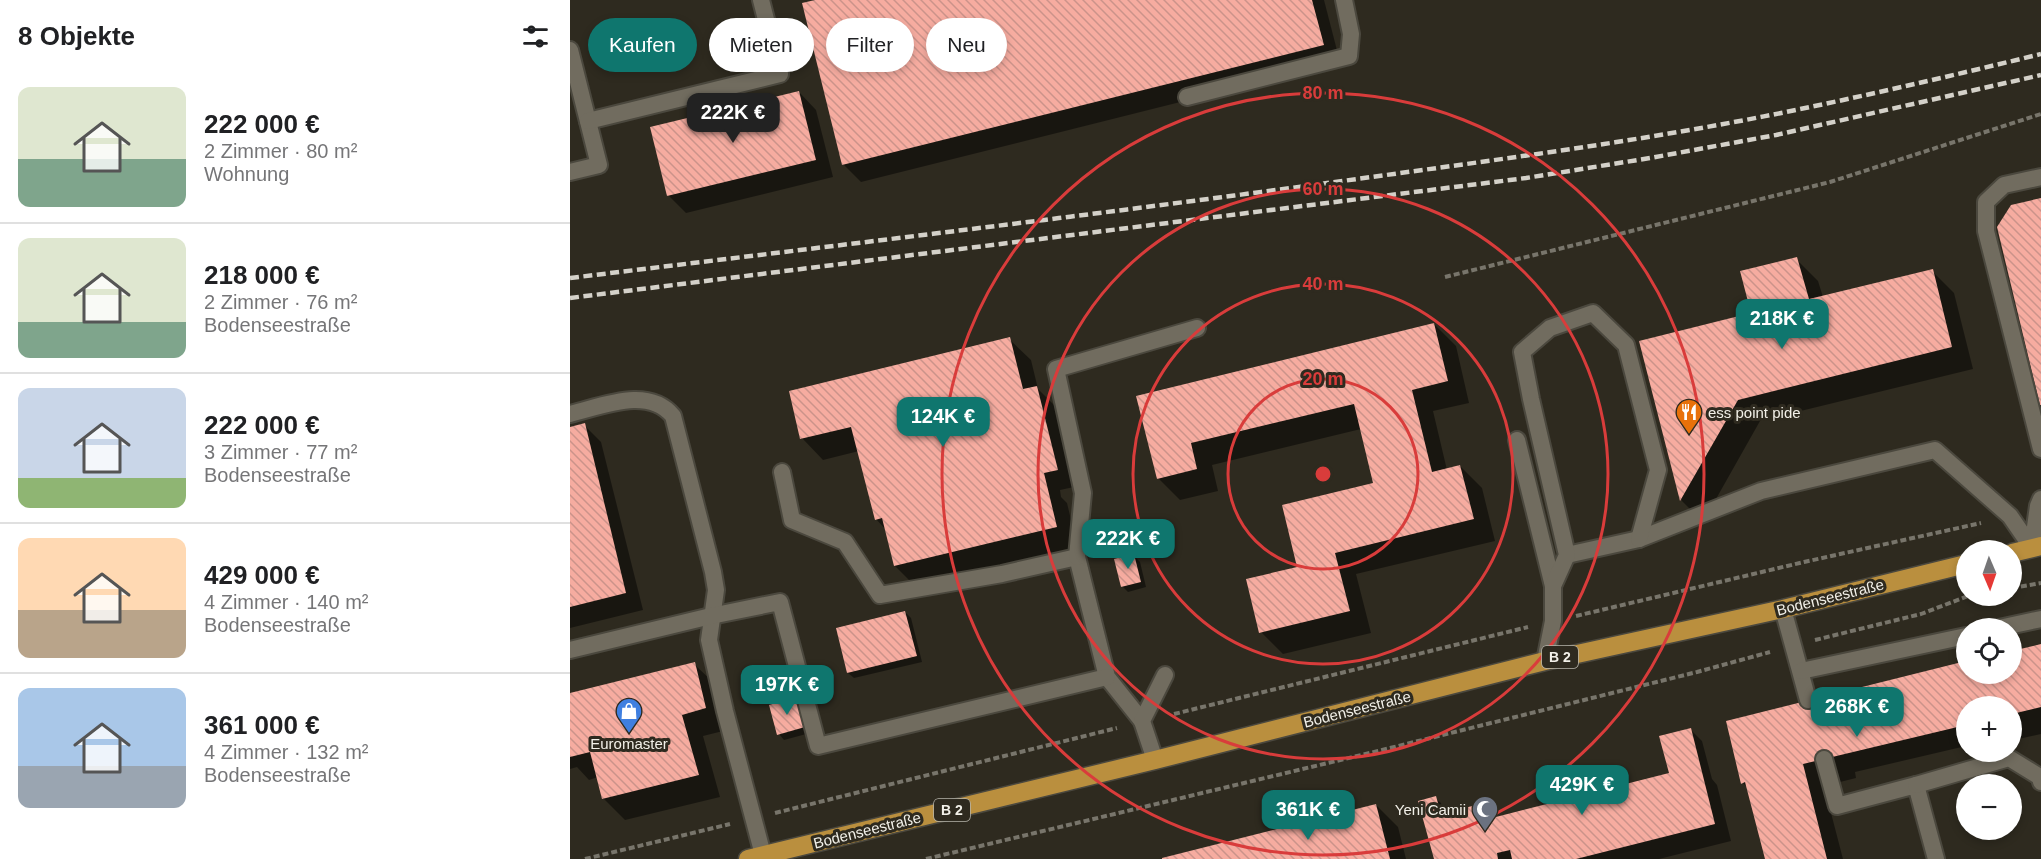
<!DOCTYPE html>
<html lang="de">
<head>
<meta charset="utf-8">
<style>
	body { margin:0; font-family:Helvetica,sans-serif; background:#f2f2f2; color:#202124; height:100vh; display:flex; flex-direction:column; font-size:22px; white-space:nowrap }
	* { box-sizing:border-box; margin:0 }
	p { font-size:20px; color:#757577 }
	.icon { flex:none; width:33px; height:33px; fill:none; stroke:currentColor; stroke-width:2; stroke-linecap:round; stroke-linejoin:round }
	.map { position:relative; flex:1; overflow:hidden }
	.details { display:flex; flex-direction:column; background:#fff; width:570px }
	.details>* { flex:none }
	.hud { position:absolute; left:18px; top:18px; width:570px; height:54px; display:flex; gap:12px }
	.needle { width:39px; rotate:178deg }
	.controls { position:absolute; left:1386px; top:540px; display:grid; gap:12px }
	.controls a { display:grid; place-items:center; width:66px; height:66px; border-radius:50%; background:#fff; box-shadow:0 3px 9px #0003; font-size:30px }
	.price { position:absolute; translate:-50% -51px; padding:0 14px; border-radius:12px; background:#0f766e; color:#fff; font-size:20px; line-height:39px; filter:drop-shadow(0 2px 3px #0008) }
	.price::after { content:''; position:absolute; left:50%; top:36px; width:18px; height:14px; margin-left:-9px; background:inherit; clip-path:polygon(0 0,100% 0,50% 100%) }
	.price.active { background:#222; color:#fff }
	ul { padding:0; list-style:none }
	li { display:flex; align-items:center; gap:18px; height:150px; padding:0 18px }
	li+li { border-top:2px solid #e0e0e0 }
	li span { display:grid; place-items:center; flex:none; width:168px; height:120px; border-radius:12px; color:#555 }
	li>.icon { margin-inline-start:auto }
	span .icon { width:72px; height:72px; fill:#fffc; stroke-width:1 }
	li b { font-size:26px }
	h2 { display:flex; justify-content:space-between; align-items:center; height:72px; padding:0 18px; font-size:26px }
	.chip { padding:0 21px; border-radius:27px; background:#fff; box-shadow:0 3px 9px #0003; font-size:21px; line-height:54px }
	.chip.active { background:#0f766e; color:#fff }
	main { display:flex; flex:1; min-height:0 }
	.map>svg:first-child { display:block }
	.shadow { fill:#0007 }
	.building { fill:url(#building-back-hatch) }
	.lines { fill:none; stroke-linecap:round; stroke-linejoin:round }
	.lane-casing { stroke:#4b483e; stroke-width:20 }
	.primary-casing { stroke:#4b483e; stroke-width:21 }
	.path { stroke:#78756b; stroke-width:4; stroke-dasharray:6 3; stroke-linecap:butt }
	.lane { stroke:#716c5f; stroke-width:16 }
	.primary { stroke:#ba8f3e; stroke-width:18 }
	.rail { stroke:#d4d1c9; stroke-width:4.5; stroke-dasharray:9 4.5; stroke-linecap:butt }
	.ring { fill:none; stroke:#d93c3b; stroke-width:3 }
	.labels { text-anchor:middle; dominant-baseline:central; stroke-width:6; stroke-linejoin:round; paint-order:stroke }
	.shield { fill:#2e2a1f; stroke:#b7b5ac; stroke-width:1.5 }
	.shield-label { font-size:14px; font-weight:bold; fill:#f2f0e8 }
	.poi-label { font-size:15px; fill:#f2f0e8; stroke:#2e2a1f; text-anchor:start }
	.street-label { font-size:15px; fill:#f2f0e8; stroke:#2e2a1f }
	.centre { fill:#d93c3b; stroke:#2e2a1f; stroke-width:3 }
	.ring-label { font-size:18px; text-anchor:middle; font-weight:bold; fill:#d93c3b; stroke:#2e2a1f; stroke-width:6; stroke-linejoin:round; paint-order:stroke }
</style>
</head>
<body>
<main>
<section class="details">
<h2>8 Objekte<svg class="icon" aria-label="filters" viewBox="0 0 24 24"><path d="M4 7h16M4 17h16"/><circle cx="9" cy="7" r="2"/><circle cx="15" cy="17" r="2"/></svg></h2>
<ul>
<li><span style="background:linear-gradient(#dfe7d0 60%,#7fa58c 0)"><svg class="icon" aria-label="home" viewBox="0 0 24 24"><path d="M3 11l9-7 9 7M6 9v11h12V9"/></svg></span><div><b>222 000 €</b><p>2 Zimmer · 80 m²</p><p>Wohnung</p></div></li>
<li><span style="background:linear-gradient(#dfe7d0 70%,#7fa58c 0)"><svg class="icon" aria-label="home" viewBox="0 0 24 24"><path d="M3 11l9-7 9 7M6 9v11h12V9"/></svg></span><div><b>218 000 €</b><p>2 Zimmer · 76 m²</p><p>Bodenseestraße</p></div></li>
<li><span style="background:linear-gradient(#c9d6e8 75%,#8fb573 0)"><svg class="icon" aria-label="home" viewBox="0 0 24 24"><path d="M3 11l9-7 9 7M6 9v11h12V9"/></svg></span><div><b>222 000 €</b><p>3 Zimmer · 77 m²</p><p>Bodenseestraße</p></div></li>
<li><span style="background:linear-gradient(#ffd9b3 60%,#b9a48a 0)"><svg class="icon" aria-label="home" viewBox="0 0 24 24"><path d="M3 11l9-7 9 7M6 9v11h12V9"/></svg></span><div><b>429 000 €</b><p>4 Zimmer · 140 m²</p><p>Bodenseestraße</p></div></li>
<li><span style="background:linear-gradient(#a9c7e8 65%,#9aa5b1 0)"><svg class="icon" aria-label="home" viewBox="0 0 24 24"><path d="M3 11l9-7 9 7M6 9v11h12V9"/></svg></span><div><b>361 000 €</b><p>4 Zimmer · 132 m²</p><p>Bodenseestraße</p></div></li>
</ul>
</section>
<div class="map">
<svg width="1471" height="859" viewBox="0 0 1471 859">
	<defs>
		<pattern id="building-back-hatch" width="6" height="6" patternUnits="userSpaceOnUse" patternTransform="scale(1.5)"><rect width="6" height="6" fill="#f6aca0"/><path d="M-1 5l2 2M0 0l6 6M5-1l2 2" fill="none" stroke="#cb938a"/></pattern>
	</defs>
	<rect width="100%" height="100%" fill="#2e2a1f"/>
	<g class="shadow">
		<path d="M251,0h503l16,62 -479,120 -17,-17 -40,-161z"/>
		<path d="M229,92l17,18 17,67 -147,36 -17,-17 -17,-68z"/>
		<path d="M1226,259l22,22 5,16 109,-26 22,22 19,76 -213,52 -57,101 -21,-21 -42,-159 112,-28z"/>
		<path d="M864,324l22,22 13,57 -36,8 14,59 13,-4 22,22 13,53 -139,33 15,59 -88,21 -22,-22 38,-64 76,-84 -14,-55 -149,36 6,26 -38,9 -22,-22 -20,-81z"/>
		<path d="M439,339l22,21 7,29 16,16 20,82 -14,3 1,7 6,6 11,46 -161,39 -22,-22 -9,-36 -10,-11 -17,-68 -36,9 -21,-22z"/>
		<path d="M14,425l17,17 42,168 -73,18v-200z"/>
		<path d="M564,556l6,6 6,25 -18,5 -6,-6z"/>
		<path d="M335,612l6,6 11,44 -68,16 -6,-5 -11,-44z"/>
		<path d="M1471,645v89l-27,6 -2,-2v-32h-46v40l-111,26 1,6 -32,8 19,73h-77l-17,-70 -6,-6 78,-84 145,-36v11h46v-22z"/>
		<path d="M124,664l22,21 11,45 -24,6 17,61 -95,23 -22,-22 -5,-21 -9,3 -12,-13 -7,2v-75z"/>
		<path d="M227,699l13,34 -26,7 -5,-6z"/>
		<path d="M1120,729l12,12 10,38 5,6 14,56 -72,18h-224v-61l6,5 3,12 40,-10 13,14 175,-44z"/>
		<path d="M806,805l22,22 8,32h-241z"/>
	</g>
	<g class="building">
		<path d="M245,0h497l12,45 -482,120 -40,-162z"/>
		<path d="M229,91l17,69 -149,36 -17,-69z"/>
		<path d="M1471,198v207h-1l-43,-178 14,-22z"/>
		<path d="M1227,257l12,42 124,-30 19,78 -214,53 -58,101 -41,-160 112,-28 -11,-42z"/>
		<path d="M864,323l14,58 -36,9 20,82 28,-7 14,54 -139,34 15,58 -91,22 -13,-54 51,-12 -15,-62 91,-22 -19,-79 -163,39 6,26 -40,10 -21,-83z"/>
		<path d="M440,337l13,52 14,-3 21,84 -14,3 13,54 -163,39 -12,-48 -7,2 -24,-93 -51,12 -11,-48z"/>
		<path d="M15,423l41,170 -56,14v-180z"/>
		<path d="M564,554l7,28 -20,5 -7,-28z"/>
		<path d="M335,611l12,45 -70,17 -11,-45z"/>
		<path d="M1471,644v63l-29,7v-8h-46v19l-163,39 24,95h-62l-20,-77 -4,2 -15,-63 240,-60v13h46v-23z"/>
		<path d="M125,662l11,46 -24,7 17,60 -97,24 -12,-47 -20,5v-64z"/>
		<path d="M227,697l8,30 -28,8 -8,-30z"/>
		<path d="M1121,728l24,96 -139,35h-64l-2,-9 -13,3 1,6h-64l-16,-58 18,-5 5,18 43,-11 4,16 181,-46 -10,-37z"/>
		<path d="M806,804l14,55h-228v-1z"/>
	</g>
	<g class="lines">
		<g class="lane-casing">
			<g id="lane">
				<path d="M0,50l29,115 -29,7"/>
				<path d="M617,97l162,-41 2,-22 -7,-34"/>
				<path d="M18,121l192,-47 -19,-74"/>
				<path d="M1471,177l-37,8 -18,17v29l55,218"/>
				<path d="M0,414c33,-8 78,-28 103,2l40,156 3,18 -7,50 16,71 38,144"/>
				<path d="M947,440l36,146"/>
				<path d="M212,472l10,48 53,22 35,53 122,-21 75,-17 30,120 35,44"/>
				<path d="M997,555l72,-16 122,-48 174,-41 75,66 22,32 6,-42 3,-7"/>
				<path d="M507,557l6,-64 -27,-124 141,-41"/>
				<path d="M1213,609l25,91"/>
				<path d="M1429,628l42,-9"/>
				<path d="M0,650l141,-34 69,-14 38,144 289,-69"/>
				<path d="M975,661l8,-40v-35l14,-31 -36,-156 -9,-47 28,-24 43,-15 33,32 32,125 -19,69"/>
				<path d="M1231,671l165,-35"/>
				<path d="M1254,759l13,47 79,-21 20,74"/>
				<path d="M585,760l-13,-39 23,-46"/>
				<path d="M1346,785l93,-27 31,19 1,5"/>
			</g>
		</g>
		<g class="primary-casing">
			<g id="primary">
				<path d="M1442,553l29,-7"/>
				<path d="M178,859l407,-99 390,-99 238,-52 183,-45"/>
			</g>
		</g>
		<g class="path">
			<path d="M875,277l385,-95 211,-68"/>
			<path d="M1442,588l29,-5"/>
			<path d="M1006,616l228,-54 177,-39"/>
			<path d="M1245,640l106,-26 47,-18"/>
			<path d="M604,714l354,-87"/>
			<path d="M205,813l342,-85"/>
			<path d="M15,859l145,-35"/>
			<path d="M356,859l452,-108 319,-79 73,-20"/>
		</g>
		<use href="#lane" class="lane"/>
		<use href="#primary" class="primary"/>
		<g class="rail">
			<path d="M0,278c262,-32 525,-63 787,-99 138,-19 277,-37 414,-64 90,-18 180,-39 270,-61"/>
			<path d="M0,298l956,-120 124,-20 126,-23 265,-60"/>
		</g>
	</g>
	<g class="ring">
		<circle cx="753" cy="474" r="95"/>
		<circle cx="753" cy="474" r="190"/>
		<circle cx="753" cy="474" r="285"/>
		<circle cx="753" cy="474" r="381"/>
	</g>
	<defs>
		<g id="restaurant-pin" transform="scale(1.35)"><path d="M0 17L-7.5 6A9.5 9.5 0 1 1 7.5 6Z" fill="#e8710a" stroke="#2e2a1f"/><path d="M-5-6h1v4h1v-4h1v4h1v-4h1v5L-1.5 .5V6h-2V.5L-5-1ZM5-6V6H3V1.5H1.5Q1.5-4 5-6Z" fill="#fff"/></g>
		<g id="shop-pin" transform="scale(1.35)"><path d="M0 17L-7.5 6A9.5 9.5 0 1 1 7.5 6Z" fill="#3f7fe0" stroke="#2e2a1f"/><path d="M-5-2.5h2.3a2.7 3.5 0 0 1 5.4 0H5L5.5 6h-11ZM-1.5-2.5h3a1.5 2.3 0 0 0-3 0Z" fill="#fff"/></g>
		<g id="mosque-pin" transform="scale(1.35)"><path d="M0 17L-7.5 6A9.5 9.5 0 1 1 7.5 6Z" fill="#6b7280" stroke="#2e2a1f"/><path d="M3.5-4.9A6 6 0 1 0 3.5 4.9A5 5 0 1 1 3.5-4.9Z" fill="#fff"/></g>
	</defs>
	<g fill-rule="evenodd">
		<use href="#restaurant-pin" x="1119" y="412"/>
		<use href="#shop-pin" x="59" y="711"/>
		<use href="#mosque-pin" x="915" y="809"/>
	</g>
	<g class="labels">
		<g class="shield">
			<rect x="972" y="646" width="36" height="22" rx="4.5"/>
			<rect x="364" y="799" width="36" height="22" rx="4.5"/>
		</g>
		<g class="shield-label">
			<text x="990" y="657">B 2</text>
			<text x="382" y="810">B 2</text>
		</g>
		<g class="poi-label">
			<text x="1138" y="412">ess point pide</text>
			<text x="59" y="743" text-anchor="middle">Euromaster</text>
			<text x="896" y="809" text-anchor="end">Yeni Camii</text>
		</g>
		<g class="street-label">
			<text transform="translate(1260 597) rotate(-14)">Bodenseestraße</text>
			<text transform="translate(787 709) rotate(-14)">Bodenseestraße</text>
			<text transform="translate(297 830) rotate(-14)">Bodenseestraße</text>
		</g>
	</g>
	<circle cx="753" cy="474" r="9" class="centre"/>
	<g class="ring-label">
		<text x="753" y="99">80 m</text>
		<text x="753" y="195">60 m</text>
		<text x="753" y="290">40 m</text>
		<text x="753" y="385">20 m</text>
	</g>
</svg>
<div class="controls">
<a><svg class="needle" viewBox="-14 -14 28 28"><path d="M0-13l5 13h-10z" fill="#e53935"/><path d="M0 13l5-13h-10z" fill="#757577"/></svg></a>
<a><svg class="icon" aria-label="locate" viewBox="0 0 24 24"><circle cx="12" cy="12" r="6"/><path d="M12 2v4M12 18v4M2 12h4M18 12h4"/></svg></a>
<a>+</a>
<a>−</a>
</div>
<b class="price active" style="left:163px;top:144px">222K €</b>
<b class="price" style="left:1212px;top:350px">218K €</b>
<b class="price" style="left:373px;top:448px">124K €</b>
<b class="price" style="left:558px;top:570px">222K €</b>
<b class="price" style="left:217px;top:716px">197K €</b>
<b class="price" style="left:1287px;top:738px">268K €</b>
<b class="price" style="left:1012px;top:816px">429K €</b>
<b class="price" style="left:738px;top:841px">361K €</b>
<div class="hud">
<a class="chip active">Kaufen</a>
<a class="chip">Mieten</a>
<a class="chip">Filter</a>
<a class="chip">Neu</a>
</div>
</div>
</main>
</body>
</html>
